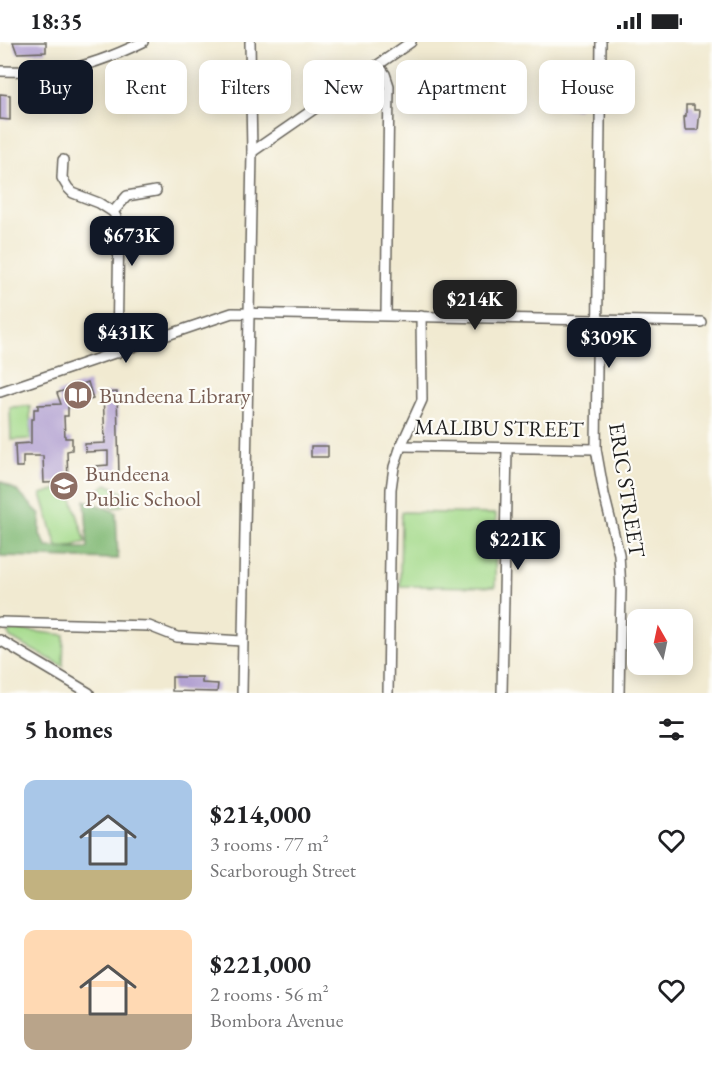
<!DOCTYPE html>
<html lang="en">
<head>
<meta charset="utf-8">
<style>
	body { margin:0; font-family:"EB Garamond",serif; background:#f6f6f6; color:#202124; height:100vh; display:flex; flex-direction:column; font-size:22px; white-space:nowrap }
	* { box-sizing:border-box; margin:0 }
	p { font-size:20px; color:#757577 }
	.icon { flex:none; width:33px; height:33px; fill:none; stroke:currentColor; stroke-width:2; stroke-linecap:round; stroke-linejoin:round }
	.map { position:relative; height:651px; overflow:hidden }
	.panel { display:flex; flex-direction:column; background:#fff; flex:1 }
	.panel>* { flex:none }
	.guide { position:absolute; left:18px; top:18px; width:676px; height:54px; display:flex; gap:12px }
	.needle { width:39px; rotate:351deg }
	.buttons { position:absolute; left:627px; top:567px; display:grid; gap:12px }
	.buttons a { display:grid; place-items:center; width:66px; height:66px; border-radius:12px; background:#fff; box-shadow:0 3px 15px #0003; font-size:30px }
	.price { position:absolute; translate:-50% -51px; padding:0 14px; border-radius:12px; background:#111827; color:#fff; font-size:20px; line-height:39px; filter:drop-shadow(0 2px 3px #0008) }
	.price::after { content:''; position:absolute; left:50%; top:36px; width:18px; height:14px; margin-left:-9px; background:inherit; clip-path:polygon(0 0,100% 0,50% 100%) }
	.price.current { background:#222; color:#fff }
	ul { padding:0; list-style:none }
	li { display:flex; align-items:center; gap:18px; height:150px; padding:0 24px }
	li span { display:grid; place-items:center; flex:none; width:168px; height:120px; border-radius:12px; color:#555 }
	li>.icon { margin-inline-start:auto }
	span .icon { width:72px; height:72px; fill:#fffc; stroke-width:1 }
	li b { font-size:26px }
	h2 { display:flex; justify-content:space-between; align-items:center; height:72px; padding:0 24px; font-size:26px }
	.pill { padding:0 21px; border-radius:12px; background:#fff; box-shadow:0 3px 15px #0003; font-size:21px; line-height:54px }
	.pill.current { background:#111827; color:#fff }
	.status { display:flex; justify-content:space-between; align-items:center; height:42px; padding:0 30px; background:#fff; direction:ltr }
	.status svg { height:16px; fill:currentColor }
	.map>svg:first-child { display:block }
	.green { fill:#a4da8b; stroke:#607b54; stroke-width:1.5 }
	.forest { fill:#83ba77; stroke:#506b4a; stroke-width:1.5 }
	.building { fill:#b09fd0 }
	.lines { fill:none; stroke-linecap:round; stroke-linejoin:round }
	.street-casing { stroke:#67645b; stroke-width:12 }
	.street { stroke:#fff; stroke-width:9 }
	.labels { text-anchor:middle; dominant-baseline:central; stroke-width:4.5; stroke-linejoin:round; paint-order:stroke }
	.education-label { font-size:22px; fill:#785e54; stroke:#fdfcf7; text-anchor:start }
	.street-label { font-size:22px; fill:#1c1c1c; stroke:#fdfcf7 }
</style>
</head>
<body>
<div class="status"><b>18:35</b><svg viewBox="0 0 49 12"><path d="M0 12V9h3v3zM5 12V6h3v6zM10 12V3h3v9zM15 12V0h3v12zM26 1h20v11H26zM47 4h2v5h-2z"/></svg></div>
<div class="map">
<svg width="712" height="651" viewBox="0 0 712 651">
	<rect width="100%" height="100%" fill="#fdfcf7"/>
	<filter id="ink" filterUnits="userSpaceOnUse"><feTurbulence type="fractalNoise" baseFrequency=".0167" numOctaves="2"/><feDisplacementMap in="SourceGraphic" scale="12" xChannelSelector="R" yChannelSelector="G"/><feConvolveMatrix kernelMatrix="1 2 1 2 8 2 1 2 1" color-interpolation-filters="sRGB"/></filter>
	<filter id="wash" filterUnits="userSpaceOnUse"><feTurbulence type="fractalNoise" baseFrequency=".008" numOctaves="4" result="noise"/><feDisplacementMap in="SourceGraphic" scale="24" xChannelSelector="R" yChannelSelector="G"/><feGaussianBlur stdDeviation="1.35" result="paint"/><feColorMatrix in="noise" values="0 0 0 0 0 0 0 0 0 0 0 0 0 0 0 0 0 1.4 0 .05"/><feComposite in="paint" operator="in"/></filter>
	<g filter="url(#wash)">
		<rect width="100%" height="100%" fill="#f1ead1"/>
		<g class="green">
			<path d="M30,364l1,33 -20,1 -1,-33z"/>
			<path d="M107,442l18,10v10l-9,4 -9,-5 -5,-7 -6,1v-5z"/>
			<path d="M68,444l18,56 -28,8 -17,-56z"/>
			<path d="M401,470l95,2 -1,73 -95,-1z"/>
			<path d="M13,587l51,6 -1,31 -53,-28 -2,-5z"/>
		</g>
		<path class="forest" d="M0,439l16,9 24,24v20l7,13 41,1 -3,-48 31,12 2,47 -118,-3z"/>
		<g id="blocks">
			<g class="building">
				<path d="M13,0h33v10l-29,1z"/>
				<path d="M564,43l16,1 -1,23h-15z"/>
				<path d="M0,52l10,1v25l-10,-1z"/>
				<path d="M686,63h8v5h6l-2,20h-13l-1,-13 2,-1z"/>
				<path d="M88,340l5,17 -25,8v9h-4l1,22h7v12l-5,1 1,31 -24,1 -1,-27h-20v11h-7l-1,-23 16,-1v-24h3v-10h4v-4l23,-1 -4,-11z"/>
				<path d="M117,350l2,84 -22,1 -1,-11 12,-1v-14l-22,1 -1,-8 20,-1 -2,-50z"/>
				<rect x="311" y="404" width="17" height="11"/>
				<path d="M172,635h30v6l16,1 -1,8 -45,-1z"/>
			</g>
		</g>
	</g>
	<g filter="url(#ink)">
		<use href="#blocks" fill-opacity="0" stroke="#67645b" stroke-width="1.5"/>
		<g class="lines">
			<g class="street-casing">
				<g id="street">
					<path d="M601,0l-5,407 8,45 15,60 2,36 -2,103"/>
					<path d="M378,23l7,9 4,12 -3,229"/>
					<path d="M0,29c20,0 42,2 62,-1 28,-4 56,-16 81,-28"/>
					<path d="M252,110l159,-110"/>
					<path d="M63,118l-1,18 6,10 5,5 26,10 14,9"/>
					<path d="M117,311l2,-131 -6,-10 14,-16 29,-5"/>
					<path d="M0,350l232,-79 469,9"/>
					<path d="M401,404l195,3"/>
					<path d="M0,580l149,4 28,11 65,4"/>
					<path d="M0,598l89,53"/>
					<path d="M242,651l10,-541 -2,-110"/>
					<path d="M388,651l3,-204 3,-22 7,-21 21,-46 -1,-84"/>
					<path d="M502,651l5,-244"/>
				</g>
			</g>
			<use href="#street" class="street"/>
		</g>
	</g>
	<defs>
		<g id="library-disc" transform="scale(1.5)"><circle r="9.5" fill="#8d6e63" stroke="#fdfcf7"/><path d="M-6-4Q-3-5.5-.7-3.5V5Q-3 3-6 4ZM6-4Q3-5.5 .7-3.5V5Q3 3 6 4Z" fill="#fff"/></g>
		<g id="school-disc" transform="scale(1.5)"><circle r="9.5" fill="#8d6e63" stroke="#fdfcf7"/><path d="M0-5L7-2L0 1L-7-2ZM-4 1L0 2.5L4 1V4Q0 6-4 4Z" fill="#fff"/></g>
	</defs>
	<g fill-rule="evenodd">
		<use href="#library-disc" x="78" y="353"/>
		<use href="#school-disc" x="64" y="444"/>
	</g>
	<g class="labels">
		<g class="education-label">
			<text x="99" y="353">Bundeena Library</text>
			<text x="85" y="431">Bundeena<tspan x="85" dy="25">Public School</tspan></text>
		</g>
		<g class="street-label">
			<text transform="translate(499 386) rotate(1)">MALIBU STREET</text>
			<text transform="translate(627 448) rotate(81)">ERIC STREET</text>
		</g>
	</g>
</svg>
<div class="buttons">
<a><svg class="needle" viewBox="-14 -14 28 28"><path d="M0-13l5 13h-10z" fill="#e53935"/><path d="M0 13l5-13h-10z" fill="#757577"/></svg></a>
</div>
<b class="price" style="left:132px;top:225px">$673K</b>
<b class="price current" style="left:475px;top:289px">$214K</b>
<b class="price" style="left:126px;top:322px">$431K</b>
<b class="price" style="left:609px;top:327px">$309K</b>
<b class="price" style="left:518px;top:529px">$221K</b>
<div class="guide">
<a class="pill current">Buy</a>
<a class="pill">Rent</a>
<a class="pill">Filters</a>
<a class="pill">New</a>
<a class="pill">Apartment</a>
<a class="pill">House</a>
</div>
</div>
<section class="panel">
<h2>5 homes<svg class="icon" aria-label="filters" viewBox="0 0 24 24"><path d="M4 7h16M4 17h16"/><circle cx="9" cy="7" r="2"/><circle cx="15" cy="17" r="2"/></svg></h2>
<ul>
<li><span style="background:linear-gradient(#a9c7e8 75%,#c2b280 0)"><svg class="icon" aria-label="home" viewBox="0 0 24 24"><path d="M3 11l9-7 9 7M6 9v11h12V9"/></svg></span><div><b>$214,000</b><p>3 rooms · 77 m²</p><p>Scarborough Street</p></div><svg class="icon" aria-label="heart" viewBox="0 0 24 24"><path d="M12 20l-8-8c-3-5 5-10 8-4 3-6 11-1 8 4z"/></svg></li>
<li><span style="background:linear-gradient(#ffd9b3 70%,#b9a48a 0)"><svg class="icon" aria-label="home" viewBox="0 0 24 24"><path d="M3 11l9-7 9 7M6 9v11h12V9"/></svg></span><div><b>$221,000</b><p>2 rooms · 56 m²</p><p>Bombora Avenue</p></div><svg class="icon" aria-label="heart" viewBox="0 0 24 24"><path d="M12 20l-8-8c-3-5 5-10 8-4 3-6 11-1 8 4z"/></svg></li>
</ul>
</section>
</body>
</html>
